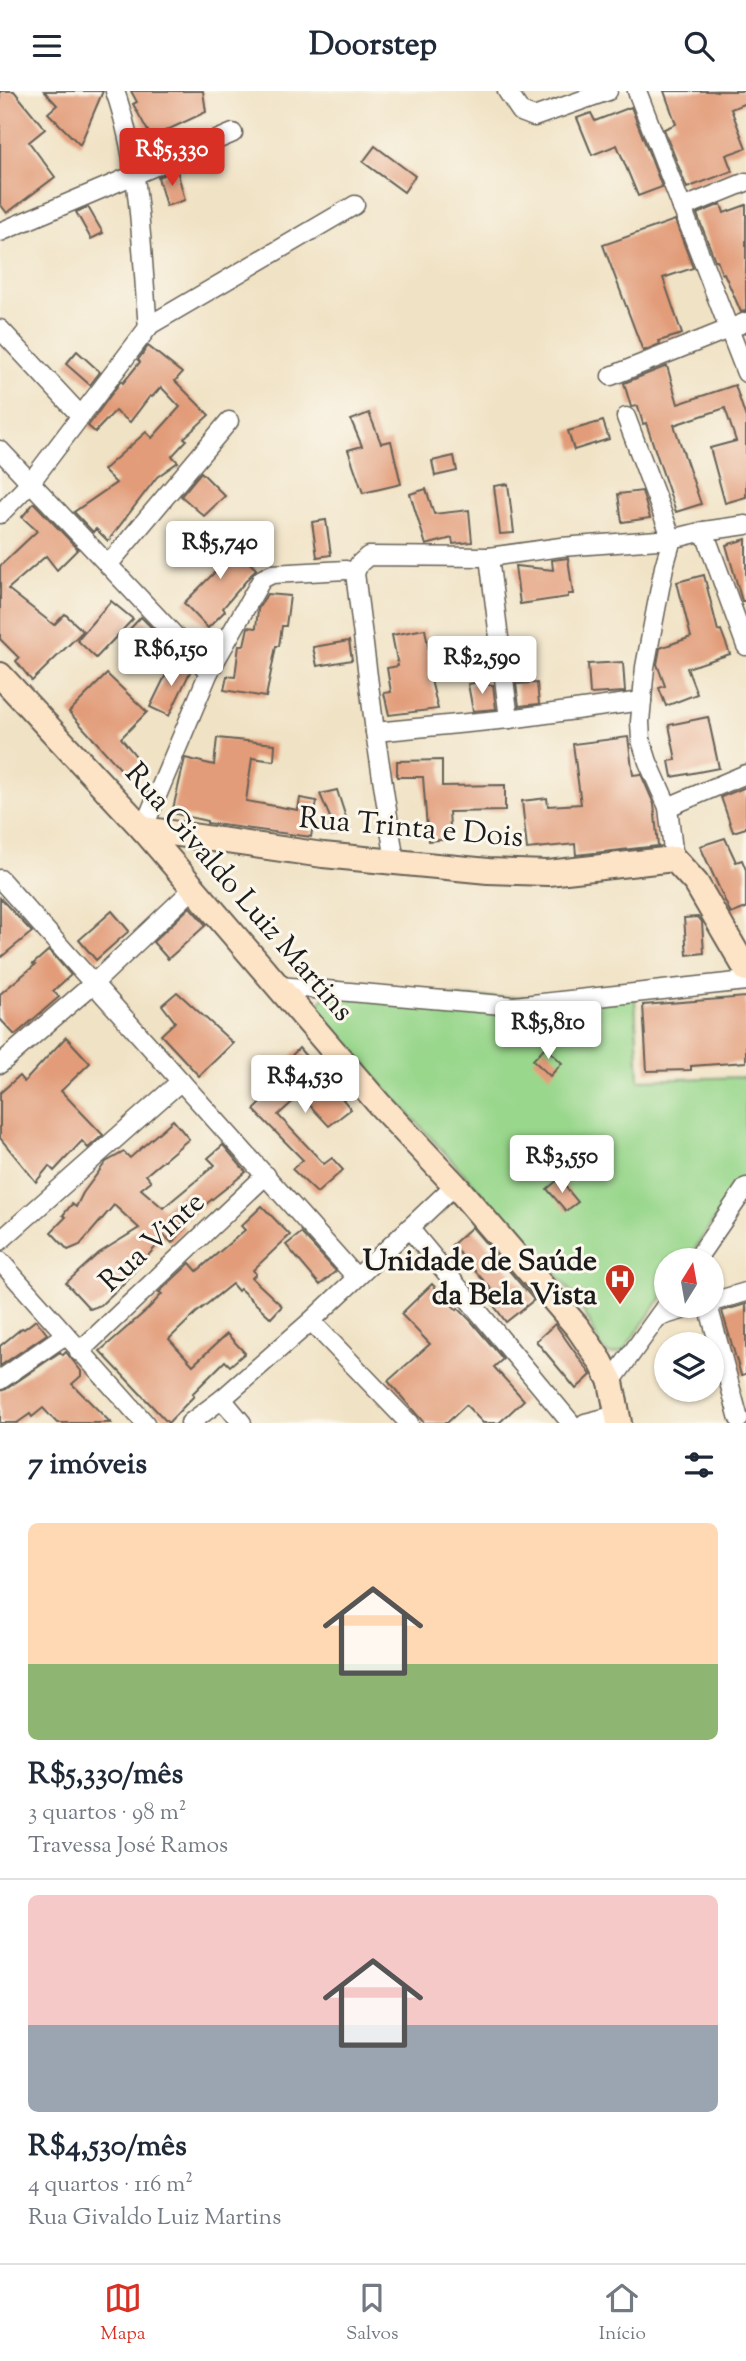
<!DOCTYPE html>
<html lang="pt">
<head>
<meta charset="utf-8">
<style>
	body { margin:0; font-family:"Sorts Mill Goudy",serif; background:#f2f2f3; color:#1f2937; height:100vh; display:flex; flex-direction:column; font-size:26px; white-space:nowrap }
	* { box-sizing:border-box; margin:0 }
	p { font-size:23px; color:#747a83 }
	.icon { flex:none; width:38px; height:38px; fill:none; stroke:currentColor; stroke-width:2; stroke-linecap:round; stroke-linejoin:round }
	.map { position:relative; height:1332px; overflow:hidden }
	.sheet { display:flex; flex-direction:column; background:#fff; flex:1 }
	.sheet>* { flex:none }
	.needle { width:46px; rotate:11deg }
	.controls { position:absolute; left:654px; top:1157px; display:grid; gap:14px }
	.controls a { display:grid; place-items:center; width:70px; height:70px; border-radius:50%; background:#fff; box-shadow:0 2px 5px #0004; font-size:35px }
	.price { position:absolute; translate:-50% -60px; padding:0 16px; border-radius:7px; background:#fff; color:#222; font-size:23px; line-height:46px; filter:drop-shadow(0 2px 4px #0008) }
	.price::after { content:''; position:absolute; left:50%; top:42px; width:21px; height:16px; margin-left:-10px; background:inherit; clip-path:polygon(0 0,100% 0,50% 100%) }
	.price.current { background:#d93025; color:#fff }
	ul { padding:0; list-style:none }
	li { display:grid; align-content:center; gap:14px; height:371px; padding:0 28px }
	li+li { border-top:2px solid #e0e1e3 }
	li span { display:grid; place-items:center; height:217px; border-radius:10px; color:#555 }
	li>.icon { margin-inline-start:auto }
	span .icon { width:126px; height:126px; fill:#fffc; stroke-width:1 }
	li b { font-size:30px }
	h2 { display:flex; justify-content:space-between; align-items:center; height:84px; padding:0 28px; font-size:30px }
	header { display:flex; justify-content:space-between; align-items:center; height:91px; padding:0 28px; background:#fff; font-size:32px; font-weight:700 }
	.tabs { display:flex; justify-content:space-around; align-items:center; height:98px; border-top:2px solid #e0e1e3; background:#fff; font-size:19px; color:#747a83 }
	.tabs a { display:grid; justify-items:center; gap:4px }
	.tabs .current { color:#d93025 }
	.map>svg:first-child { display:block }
	.green { fill:#99d78c; stroke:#5a7a54; stroke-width:2 }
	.building { fill:#e29c79 }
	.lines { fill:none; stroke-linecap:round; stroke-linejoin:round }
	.street-casing { stroke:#666157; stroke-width:21 }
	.secondary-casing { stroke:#666157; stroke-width:28 }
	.street { stroke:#fff; stroke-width:18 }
	.secondary { stroke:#fee4c6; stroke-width:24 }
	.labels { text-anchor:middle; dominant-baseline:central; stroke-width:6; stroke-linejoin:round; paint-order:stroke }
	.street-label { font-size:30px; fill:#1c1c1c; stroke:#fbf7ec }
	.poi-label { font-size:30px; font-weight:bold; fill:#1c1c1c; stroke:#fbf7ec; text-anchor:end }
</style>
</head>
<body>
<header><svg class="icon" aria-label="menu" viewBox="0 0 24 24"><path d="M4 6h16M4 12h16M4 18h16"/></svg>Doorstep<svg class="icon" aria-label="search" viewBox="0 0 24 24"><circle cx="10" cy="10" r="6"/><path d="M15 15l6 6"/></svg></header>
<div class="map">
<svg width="746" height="1332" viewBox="0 0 746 1332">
	<rect width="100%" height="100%" fill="#fbf7ec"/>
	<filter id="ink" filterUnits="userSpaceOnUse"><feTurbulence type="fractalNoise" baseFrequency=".0143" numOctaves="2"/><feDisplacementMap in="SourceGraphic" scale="14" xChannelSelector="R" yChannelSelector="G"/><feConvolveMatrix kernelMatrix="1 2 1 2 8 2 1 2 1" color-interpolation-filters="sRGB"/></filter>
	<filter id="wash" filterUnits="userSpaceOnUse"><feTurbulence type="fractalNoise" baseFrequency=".00686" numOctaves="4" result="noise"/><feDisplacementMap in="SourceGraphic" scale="28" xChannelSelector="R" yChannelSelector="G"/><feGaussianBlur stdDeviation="1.57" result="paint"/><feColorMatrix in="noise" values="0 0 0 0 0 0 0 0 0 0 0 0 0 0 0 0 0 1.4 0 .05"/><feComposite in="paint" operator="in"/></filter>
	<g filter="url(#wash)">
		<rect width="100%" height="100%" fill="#f0e2c4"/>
		<path class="green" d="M326,904l309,4 4,81 107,-3v96l-59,87h-20v30l-44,61c-5,2 -11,5 -16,2 -7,-4 -9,-13 -12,-19 -9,-22 -22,-40 -37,-58l-238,-259 -3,-12z"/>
		<g id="blocks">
			<g class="building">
				<path d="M0,0h14l31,38 -16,13 26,35 -48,36 -7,-9z"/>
				<path d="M44,0h59l-23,54 -32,-32 9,-8z"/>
				<path d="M131,0h72l3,21 -41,19 5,8 -14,7 -23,-42 4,-2z"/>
				<path d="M664,0h82v12l-15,6 15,39 -20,7 6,16 -45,17 -23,-59 12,-5z"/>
				<path d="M631,16l31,80 -24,9 -21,-51 -25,10 -15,-37 14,-5 4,8z"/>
				<path d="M375,55l40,30 -11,16 -41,-30z"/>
				<path d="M177,79l8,30 -19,6 -8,-29z"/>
				<path d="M721,113l3,9 22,-8v106l-5,1 -17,-39 -2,1 -5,-14h-2l-18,-46z"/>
				<path d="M88,116l15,26 -12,6 -15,-27z"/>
				<path d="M675,129l18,48 -30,10 19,56 -23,7 1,3 -17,7 -40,-106z"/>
				<path d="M148,255l34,27 -7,8 34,34 -25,23 3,2 -15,16 6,6 -21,15 -49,64 -12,-12 -3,3 -19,-20 42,-29 -13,-13 43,-38 6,6 28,-31 -19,-20 -9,10 -2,-1 -20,26 -15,-11 -20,21 -7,-6 33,-45 2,2 17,-21 -2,-2z"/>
				<path d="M77,260l23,21 -10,13 -24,-21z"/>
				<path d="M667,275l11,38 57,-19 11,33v79l-21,6 -15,-55 26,-7 -11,-33 -51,17 27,79 -25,8 -30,-89 -3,1 -5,-18 -7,1 -7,-24z"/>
				<path d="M369,322l12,30 10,-2 10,43 -38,9 -15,-43 14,-4 -11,-26z"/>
				<path d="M603,330l6,18 -35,11 -6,-19z"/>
				<path d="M454,365l3,15 -22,5 -3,-15z"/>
				<path d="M201,381l24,24 -21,20 -23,-20z"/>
				<path d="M508,393l6,49 -14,1 -6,-48z"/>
				<path d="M426,398l8,25 35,-4 3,32 -19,2 -1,-6 -26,7 -16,-51z"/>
				<path d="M642,400l8,27 -28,4 -4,-28z"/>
				<path d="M34,412l44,46 -21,21 -11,-14 -38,33 46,36 11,-11 18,17 -51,50 -16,-20 3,-3 -19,-19v-73l37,-35 -15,-14z"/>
				<path d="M326,429l5,35 -14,2 -5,-35z"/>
				<path d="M214,438l42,40 -33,39 2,3 -17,17 -24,-25 41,-41 -22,-22z"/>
				<path d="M746,448v62h-4l-16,-56z"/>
				<path d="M568,467l5,36h-5v3l-48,7 -5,-38 38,4 -1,-10z"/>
				<path d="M704,484l14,56 3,-1 9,24 -43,14 10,26 -31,12 -7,-18 6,-2 -8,-22 3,-16 31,-11 -14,-55z"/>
				<path d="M267,503l23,2 -4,30h-4l-3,20h-3l-10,51 -42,-7 3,-14 8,1 4,-32h5l4,-18 8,1 2,-19z"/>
				<path d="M111,510l22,18 -37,39 -19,-18z"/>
				<path d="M141,526l16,16 -14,12 -14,-15z"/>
				<path d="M425,538l9,50 -3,1 7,29 -49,6 -5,-22 7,-1 -4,-24 11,-2 -6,-31z"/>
				<path d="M349,550l3,19 -35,6 -4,-19z"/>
				<path d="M173,569l18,10 -22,46 -19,-9z"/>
				<path d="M623,571l2,30 -35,2 -2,-30z"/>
				<path d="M107,583l40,38 -26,26 19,23 -16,12 -55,-61z"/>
				<path d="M487,590l1,4h5l3,24 -23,2 -5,-27z"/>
				<path d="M537,592l2,21 -20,2 -3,-22z"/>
				<path d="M708,626l11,51 -47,9 -3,-16 7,-1 -7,-35z"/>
				<path d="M628,646l5,38 8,-1 13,30 4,42 -82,9 -1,-11 -48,5 -5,-48 25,-3 1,8 33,-2 -8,-60z"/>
				<path d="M217,647l58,6 -1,17 -22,-3 -6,43 52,9 2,-12 17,3 -6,36 -104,-14v-2l-35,-8 13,-55 29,7z"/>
				<path d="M442,669v26l63,-1v26l-56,1 2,27 -23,2 -5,-64h-26v-16z"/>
				<path d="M746,696v41l-13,4 -12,-35z"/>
				<path d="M337,699l13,40 -13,4 -17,-40z"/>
				<path d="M725,747l11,24 6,-2 4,10v38l-15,6 -31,-68z"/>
				<path d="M0,807l32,34 -32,26z"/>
				<path d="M190,816l16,18 -38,34 -15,-17z"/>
				<path d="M112,820l17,20 -33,29 -17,-20z"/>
				<path d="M698,826l4,5 2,31 -17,2 -3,-37z"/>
				<path d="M49,859l22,25 -18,16 6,6 -44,38 -15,-16v-25l35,-29 -2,-1z"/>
				<path d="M177,901l56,51 -34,33 -38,-41 14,-13 -13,-17z"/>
				<path d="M746,906v65l-55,4v4l-44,1 -4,-66z"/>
				<path d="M66,946l24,26 -29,28 42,44 -15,13 -6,-7 -28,30 -5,-5 -13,16 -36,-44v-45l19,-17 5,6z"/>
				<path d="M545,956l17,16 -12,13 -17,-16z"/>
				<path d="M299,957l52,61 -22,17 -29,-31 -22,20 46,49 8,-6 11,12 -26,23 -25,-24 11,-9 -49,-50 32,-31 -8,-9z"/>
				<path d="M173,1029l16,19 -43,36 5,6 -10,8 22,19 52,-43 -7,-7 15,-13 23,27 -65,52 4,4 -13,15 -7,-7 -39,45 -25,24 -11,4 -24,-26 33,-30 40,-25 -25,-23 -34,40 -12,5 -17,-18 15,-15 -3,-2 9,-11 4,3 7,-14 23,-31 18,-10 6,6z"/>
				<path d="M559,1088l19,23 -12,9 -19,-22z"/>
				<path d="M262,1115l28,29 -37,35 3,4 -4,4 30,28 -11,12 -31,-29 -2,2 -6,-7 -36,29 -27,26 24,26 34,-31 18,19 -15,13 -5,-5 -33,33 2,2 -26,27 -68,-72 48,-42 14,-15 -3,-2 31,-29 7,8 48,-41 -4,-4z"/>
				<path d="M472,1136l62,73 -28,22 -20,-27 7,-4 -41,-46z"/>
				<path d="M301,1142l35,38 -16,14 -34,-40z"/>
				<path d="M432,1193l25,26 1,-2 13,13 32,38 -9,8 30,33 -25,23h-16l-17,-18 -19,18h-23l-36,-42 42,-37 -29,-30z"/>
				<path d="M746,1213v70l-5,1 -19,-64z"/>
				<path d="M36,1229l11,14 -47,32v-20l22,-18 2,1z"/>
				<path d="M555,1233l36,51 -15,14 -40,-48z"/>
				<path d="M60,1261l3,3 3,-3 15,19v5l-9,8 39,39h-54l-14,-15 -11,9 -2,-3 -13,9h-17v-32l6,-2z"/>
			</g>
		</g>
	</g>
	<g filter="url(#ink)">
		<use href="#blocks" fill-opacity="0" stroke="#666157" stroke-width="2"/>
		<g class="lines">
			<g class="street-casing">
				<g id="street">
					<path d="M115,0c26,75 26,158 33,237"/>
					<path d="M507,0l14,21 13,5 74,-26"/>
					<path d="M637,0l109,282"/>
					<path d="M682,117l64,-26"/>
					<path d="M0,141l233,-99"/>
					<path d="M0,238l80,86"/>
					<path d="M611,285l135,-54"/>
					<path d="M626,326l46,122 -8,28 -19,100 -5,55 1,18 7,22 20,45 6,52"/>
					<path d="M0,359l209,222"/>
					<path d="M0,423l30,-31 120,-158 205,-120"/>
					<path d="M704,440l42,115"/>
					<path d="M489,466l20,162"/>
					<path d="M108,474l121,-144"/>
					<path d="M375,641l134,-13 133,-18"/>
					<path d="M668,716l78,-33"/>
					<path d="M143,738l66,-157 53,-93 10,-5 74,-4"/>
					<path d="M395,771l-20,-130 -20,-159 4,-9 9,-8 121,1 72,-10 111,-8 32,-8 42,-6"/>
					<path d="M0,788l356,398"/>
					<path d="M279,895l235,20 232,-25"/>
					<path d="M0,973l93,-80 101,-96"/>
					<path d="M409,1137l162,195"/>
					<path d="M0,1150l181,-160"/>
					<path d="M696,1169l50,-73"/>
					<path d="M0,1170l145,162"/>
					<path d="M712,1211l34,-10"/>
					<path d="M708,1214l31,114"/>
					<path d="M658,1226l41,-12"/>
					<path d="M311,1230l98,102"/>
					<path d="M79,1261l187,-177"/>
					<path d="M0,1289l65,-45"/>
					<path d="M611,1291l56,-78"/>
					<path d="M222,1308l20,24"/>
					<path d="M190,1332l32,-24 89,-78 144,-136"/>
					<path d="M585,1332l32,-8"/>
				</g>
			</g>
			<g class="secondary-casing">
				<g id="secondary">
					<path d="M0,584l143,154 236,275 76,81 123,143 23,34 10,20 8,41"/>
					<path d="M143,738l180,26 165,16 60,2 126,-14 22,24 50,86"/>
				</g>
			</g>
			<use href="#street" class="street"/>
			<use href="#secondary" class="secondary"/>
		</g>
	</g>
	<defs>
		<g id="hospital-pin" transform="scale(1.575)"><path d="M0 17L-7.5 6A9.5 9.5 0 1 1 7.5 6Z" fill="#c8321e" stroke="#fbf7ec"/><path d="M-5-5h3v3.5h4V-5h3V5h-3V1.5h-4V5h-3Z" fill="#fff"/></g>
	</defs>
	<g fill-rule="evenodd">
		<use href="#hospital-pin" x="620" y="1188"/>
	</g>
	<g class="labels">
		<g class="street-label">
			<text transform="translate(411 738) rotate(5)">Rua Trinta e Dois</text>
			<text transform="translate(238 802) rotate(49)">Rua Givaldo Luiz Martins</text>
			<text transform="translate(153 1152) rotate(-43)">Rua Vinte</text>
		</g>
		<g class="poi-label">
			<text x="597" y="1171">Unidade de Saúde<tspan x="597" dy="34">da Bela Vista</tspan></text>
		</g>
	</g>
</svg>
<div class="controls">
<a><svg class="needle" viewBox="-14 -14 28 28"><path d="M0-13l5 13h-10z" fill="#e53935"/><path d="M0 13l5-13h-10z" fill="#747a83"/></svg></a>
<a><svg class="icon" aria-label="layers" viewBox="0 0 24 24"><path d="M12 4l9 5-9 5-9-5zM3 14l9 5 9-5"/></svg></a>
</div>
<b class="price current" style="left:172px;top:97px">R$5,330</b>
<b class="price" style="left:220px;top:490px">R$5,740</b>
<b class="price" style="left:171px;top:597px">R$6,150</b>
<b class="price" style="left:482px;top:605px">R$2,590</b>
<b class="price" style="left:548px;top:970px">R$5,810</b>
<b class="price" style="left:305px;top:1024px">R$4,530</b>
<b class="price" style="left:562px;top:1104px">R$3,550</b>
</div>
<section class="sheet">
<h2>7 imóveis<svg class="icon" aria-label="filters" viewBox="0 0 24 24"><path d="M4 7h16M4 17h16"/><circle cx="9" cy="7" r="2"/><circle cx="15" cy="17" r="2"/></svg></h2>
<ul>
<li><span style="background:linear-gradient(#ffd9b3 65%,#8fb573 0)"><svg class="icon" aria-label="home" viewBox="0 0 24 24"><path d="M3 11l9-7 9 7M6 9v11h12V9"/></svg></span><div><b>R$5,330/mês</b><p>3 quartos · 98 m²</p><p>Travessa José Ramos</p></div></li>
<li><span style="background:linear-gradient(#f6c9c9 60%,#9aa5b1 0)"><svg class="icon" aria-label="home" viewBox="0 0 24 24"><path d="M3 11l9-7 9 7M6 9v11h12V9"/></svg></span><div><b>R$4,530/mês</b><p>4 quartos · 116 m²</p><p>Rua Givaldo Luiz Martins</p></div></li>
</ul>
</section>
<nav class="tabs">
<a class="current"><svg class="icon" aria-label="map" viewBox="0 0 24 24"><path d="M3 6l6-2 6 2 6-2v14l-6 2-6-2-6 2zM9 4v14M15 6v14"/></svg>Mapa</a>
<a><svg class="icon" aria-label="saved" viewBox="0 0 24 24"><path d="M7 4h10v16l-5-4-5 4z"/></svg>Salvos</a>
<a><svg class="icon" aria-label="home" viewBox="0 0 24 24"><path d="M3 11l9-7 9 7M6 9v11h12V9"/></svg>Início</a>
</nav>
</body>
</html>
